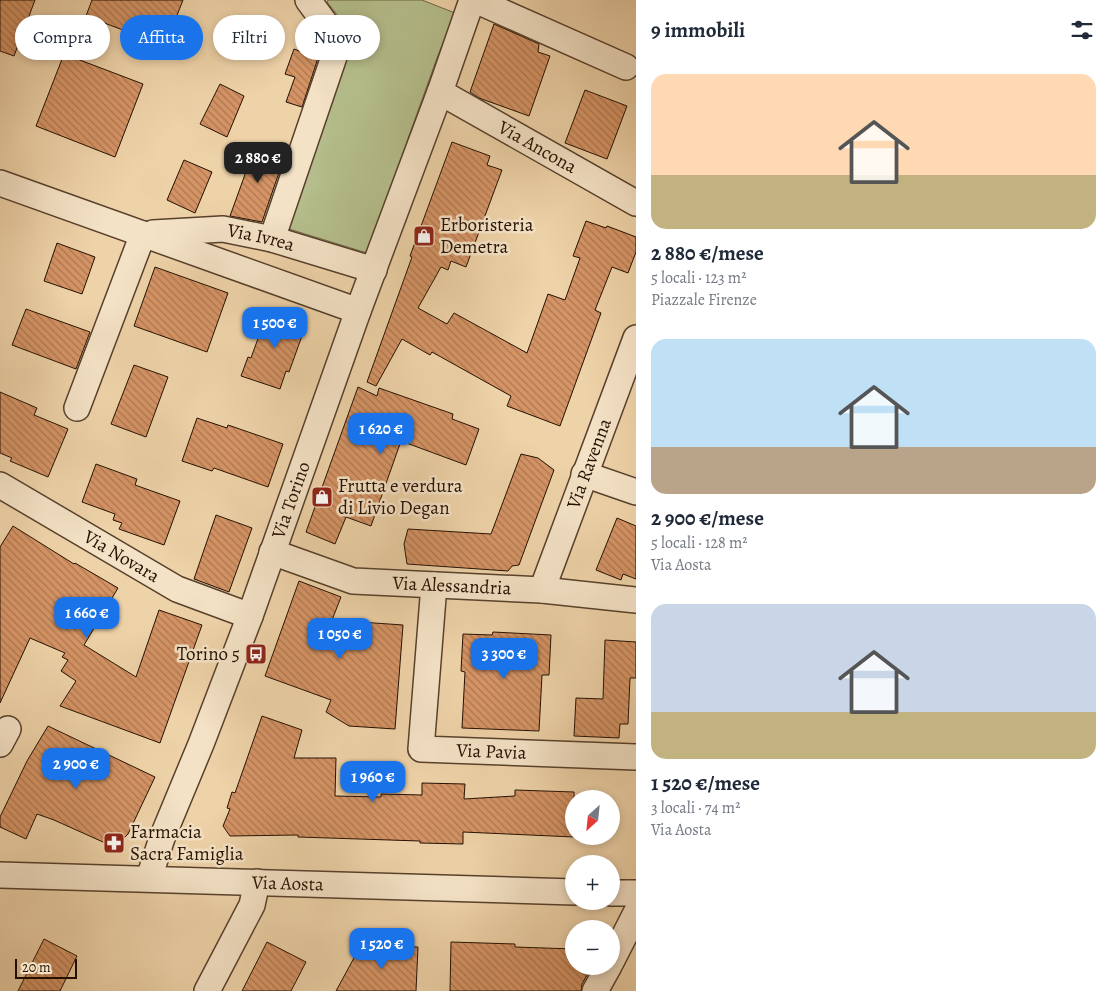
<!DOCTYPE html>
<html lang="it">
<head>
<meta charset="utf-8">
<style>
	body { margin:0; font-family:Alegreya,serif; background:#f2f2f3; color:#1f2937; height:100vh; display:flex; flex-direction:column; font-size:19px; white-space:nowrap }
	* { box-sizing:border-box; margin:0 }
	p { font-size:16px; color:#747a83 }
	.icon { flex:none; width:28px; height:28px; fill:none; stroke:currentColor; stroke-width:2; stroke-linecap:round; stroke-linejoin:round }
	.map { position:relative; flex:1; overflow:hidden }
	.sheet { display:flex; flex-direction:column; background:#fff; width:475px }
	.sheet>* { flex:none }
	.hud { position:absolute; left:15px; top:15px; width:475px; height:45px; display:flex; gap:10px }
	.needle { width:32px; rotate:207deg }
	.buttons { position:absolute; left:565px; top:790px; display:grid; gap:10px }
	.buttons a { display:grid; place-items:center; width:55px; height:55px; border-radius:50%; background:#fff; box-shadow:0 2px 8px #0003; font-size:25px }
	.scale { position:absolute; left:15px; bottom:12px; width:62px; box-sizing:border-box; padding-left:5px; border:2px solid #251002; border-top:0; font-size:14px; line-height:18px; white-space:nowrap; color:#251002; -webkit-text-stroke:4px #f4e2c6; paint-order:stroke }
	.price { position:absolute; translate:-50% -42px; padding:0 11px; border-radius:10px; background:#1a73e8; color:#fff; font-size:16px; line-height:32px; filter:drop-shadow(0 1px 2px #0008) }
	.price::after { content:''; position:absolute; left:50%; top:30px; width:15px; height:11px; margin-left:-8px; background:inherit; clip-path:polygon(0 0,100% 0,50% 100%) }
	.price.current { background:#222; color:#fff }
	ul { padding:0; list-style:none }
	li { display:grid; align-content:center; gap:10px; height:265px; padding:0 15px }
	li span { display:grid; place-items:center; height:155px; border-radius:15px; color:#555 }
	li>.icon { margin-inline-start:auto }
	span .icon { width:90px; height:90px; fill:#fffc; stroke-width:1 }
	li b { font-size:21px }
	h2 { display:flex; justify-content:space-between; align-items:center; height:60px; padding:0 15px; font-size:21px }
	.chip { padding:0 18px; border-radius:22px; background:#fff; box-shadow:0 2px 8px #0003; font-size:18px; line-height:45px }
	.chip.current { background:#1a73e8; color:#fff }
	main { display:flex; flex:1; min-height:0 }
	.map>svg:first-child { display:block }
	.green { fill:#b4bd8b; stroke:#6c6646 }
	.building { fill:url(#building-back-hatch); stroke:#251002 }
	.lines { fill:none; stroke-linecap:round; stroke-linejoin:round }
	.street-casing { stroke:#57402c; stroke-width:28 }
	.street { stroke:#f4e2c6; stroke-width:25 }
	.labels { text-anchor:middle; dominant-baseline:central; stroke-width:5; stroke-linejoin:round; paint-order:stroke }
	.street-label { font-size:19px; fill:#251002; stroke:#f4e2c6 }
	.poi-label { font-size:19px; fill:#251002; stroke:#f4e2c6; text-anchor:start }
</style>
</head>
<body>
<main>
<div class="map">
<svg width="636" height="991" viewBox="0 0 636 991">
	<defs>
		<pattern id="building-back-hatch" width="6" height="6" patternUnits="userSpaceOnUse" patternTransform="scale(1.25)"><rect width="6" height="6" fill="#d59465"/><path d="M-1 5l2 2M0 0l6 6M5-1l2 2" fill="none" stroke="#ad7751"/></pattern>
	</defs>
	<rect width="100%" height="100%" fill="#eed2a8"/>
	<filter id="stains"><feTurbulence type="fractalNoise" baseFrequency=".004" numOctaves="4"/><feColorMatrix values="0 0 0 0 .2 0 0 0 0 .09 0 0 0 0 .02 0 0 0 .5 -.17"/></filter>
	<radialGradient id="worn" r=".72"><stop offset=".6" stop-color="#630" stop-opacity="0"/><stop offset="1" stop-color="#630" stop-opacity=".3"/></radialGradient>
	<path class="green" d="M328,0h94l33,13 -18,45 -70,195 -78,-24 65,-193 -27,-34z"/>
	<g class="building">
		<path d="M0,0h35l-21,56 -14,-5z"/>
		<path d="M92,0h91l-18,46 -79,-30z"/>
		<path d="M494,24l45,20 -1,8 12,4 -21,60 -50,-18 -9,-6z"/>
		<path d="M294,49l24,9 -16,49 -16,-5 9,-25 -10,-3z"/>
		<path d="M64,54l79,30 -28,73 -79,-31z"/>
		<path d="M220,84l24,12 -17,41 -27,-13z"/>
		<path d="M585,90l42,16 -20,53 -42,-16z"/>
		<path d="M452,142l38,14 -3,9 15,5 -36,97 -15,-6 -3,9 -7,-3 -23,41 29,16 7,-11 73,40 21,-59 17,6 15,-42 -7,-2 13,-35 20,7 1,-2 29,11v15l-8,21 -16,-6 -17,43 6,3 -41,113 -53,-20 4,-10 -79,-44 -2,3 -28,-16 -26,47 -9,-4 45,-125 -2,-1z"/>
		<path d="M256,144l29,11 -23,67 -32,-6z"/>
		<path d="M184,160l28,12 -17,41 -28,-13z"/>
		<path d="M57,243l38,14 -13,37 -38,-13z"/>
		<path d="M155,267l73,26 -21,59 -73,-26z"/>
		<path d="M269,308l38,14 -18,50 -3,-1 -6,18 -39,-13 7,-19 3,1z"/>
		<path d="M26,309l64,23 -14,37 -64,-24z"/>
		<path d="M134,365l34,12 -22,60 -35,-13z"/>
		<path d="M358,387l19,9 2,-8 74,26 -1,5 27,10 -13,36 -65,-24 -30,85 -25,-9 -11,27 -29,-12z"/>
		<path d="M0,392l37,16 -3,7 34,14 -20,48 -38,-16 2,-3 -12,-5z"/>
		<path d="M197,418l30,10 1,-3 55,19 -15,43 -54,-19 -2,3 -30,-10z"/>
		<path d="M521,454l17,4 16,12 -35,95 -7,1 -4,5 -101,-7 -3,-20 4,-15 83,5z"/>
		<path d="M96,464l41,15 -2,6 45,16 -16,44 -45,-16 3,-6 -9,-3 2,-6 -33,-12z"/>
		<path d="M216,515l36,13 -23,64 -35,-13z"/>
		<path d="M617,518l19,8v53l-13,-5 -2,6 -25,-10z"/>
		<path d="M13,526l61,38 1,-1 43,25 -34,57 52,32 23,-67 43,15 -42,118 -100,-37 16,-25 -15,-10 7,-11 -6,-3 3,-4 -35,-15 -30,65v-156z"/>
		<path d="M299,581l42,16 -9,23 71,5 -8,104 -46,-3 -23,-14 5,-12 -66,-24z"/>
		<path d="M493,632l58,3 -2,40h-7l-3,56 -77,-3 3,-56 -4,-1 2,-37 29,1z"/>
		<path d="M605,640l31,2v36h-6l-2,46h-8l-1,14 -45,-2 2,-38 27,1z"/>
		<path d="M262,716l40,14 -8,28h42l-1,38 46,1v-3l41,1v-12l43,1 -1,15 51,-3v-6l59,2v45l-111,-5v12l-43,-1v-2l-122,-4v-2l-68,1 -7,-10 7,-17 -3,-1 5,-16 3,1z"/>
		<path d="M48,726l107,51 -27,57 -8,8 -10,2 -7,-2 -49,-22 -17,-6 -11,25 -26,-12v-10l27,-56z"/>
		<path d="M44,939l33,17 -17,35h-42z"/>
		<path d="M267,942l39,20 -15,29h-49z"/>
		<path d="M451,942l64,2v3l59,2v17h18l-10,18 -1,7h-131z"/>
		<path d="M361,945l57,2 -2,44h-80z"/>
	</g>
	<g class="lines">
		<g class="street-casing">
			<g id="street">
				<path d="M475,0l151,67"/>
				<path id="s1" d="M440,92l196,111"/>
				<path d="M0,183l358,128"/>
				<path id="s2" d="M153,233l70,-4 49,10 102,31"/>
				<path d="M272,239l67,-197 -31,-42"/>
				<path d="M77,408l66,-174"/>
				<path d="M584,474l52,18"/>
				<path id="s3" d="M0,485l177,104 73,27"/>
				<path id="s4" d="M272,552l81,29 189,9 94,10"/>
				<path id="s5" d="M434,585l-13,164 215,8"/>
				<path id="s6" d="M542,590l94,-252"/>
				<path d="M0,744l8,-15"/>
				<path id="s7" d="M0,875l574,17"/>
				<path id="s8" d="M149,878l13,-40 39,-94 49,-128 108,-305 82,-219 32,-92"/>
				<path d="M611,893h25"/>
				<path d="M611,962l25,-49"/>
				<path d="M207,991l45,-86 5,-23"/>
				<path d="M595,991l14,-25"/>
			</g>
		</g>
		<use href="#street" class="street"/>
	</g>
	<defs>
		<g id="shop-square" transform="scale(1.125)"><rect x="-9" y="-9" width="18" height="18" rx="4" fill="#8f2418" stroke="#f4e2c6"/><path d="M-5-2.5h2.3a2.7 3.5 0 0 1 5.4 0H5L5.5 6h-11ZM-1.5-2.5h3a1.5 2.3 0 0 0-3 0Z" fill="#fff"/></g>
		<g id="bus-square" transform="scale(1.125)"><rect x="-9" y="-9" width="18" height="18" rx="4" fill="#8f2418" stroke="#f4e2c6"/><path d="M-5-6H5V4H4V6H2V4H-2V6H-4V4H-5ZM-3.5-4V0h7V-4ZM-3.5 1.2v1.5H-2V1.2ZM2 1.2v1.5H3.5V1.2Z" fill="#fff"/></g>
		<g id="pharmacy-square" transform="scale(1.125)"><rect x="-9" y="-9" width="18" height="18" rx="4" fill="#8f2418" stroke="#f4e2c6"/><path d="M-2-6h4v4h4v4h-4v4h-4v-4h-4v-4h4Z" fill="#fff"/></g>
	</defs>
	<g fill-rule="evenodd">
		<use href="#shop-square" x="424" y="236"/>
		<use href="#shop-square" x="322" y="497"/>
		<use href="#bus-square" x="256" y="654"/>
		<use href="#pharmacy-square" x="114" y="843"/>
	</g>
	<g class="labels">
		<g class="street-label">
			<text stroke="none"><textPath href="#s1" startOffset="112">Via Ancona</textPath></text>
			<text stroke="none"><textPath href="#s2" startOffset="109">Via Ivrea</textPath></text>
			<text stroke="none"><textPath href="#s6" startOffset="135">Via Ravenna</textPath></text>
			<text stroke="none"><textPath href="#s8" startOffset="404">Via Torino</textPath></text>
			<text stroke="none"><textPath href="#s3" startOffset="141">Via Novara</textPath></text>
			<text stroke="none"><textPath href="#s4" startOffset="185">Via Alessandria</textPath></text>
			<text stroke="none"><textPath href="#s5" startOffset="235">Via Pavia</textPath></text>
			<text stroke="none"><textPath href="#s7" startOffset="288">Via Aosta</textPath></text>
		</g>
		<g class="poi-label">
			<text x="440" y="225">Erboristeria<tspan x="440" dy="22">Demetra</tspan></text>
			<text x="338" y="486">Frutta e verdura<tspan x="338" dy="22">di Livio Degan</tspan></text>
			<text x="240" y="654" text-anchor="end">Torino 5</text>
			<text x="130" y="832">Farmacia<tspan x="130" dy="22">Sacra Famiglia</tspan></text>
		</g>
	</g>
	<rect width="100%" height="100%" filter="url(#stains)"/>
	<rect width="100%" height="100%" fill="url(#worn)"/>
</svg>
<div class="buttons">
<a><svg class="needle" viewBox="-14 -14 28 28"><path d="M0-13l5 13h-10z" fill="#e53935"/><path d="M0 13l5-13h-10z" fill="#747a83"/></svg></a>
<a>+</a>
<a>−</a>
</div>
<div class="scale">20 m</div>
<b class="price current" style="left:258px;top:184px">2 880 €</b>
<b class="price" style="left:275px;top:349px">1 500 €</b>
<b class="price" style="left:381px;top:455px">1 620 €</b>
<b class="price" style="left:87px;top:639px">1 660 €</b>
<b class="price" style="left:340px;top:660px">1 050 €</b>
<b class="price" style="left:504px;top:680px">3 300 €</b>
<b class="price" style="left:76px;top:790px">2 900 €</b>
<b class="price" style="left:373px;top:803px">1 960 €</b>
<b class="price" style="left:382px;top:970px">1 520 €</b>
<div class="hud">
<a class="chip">Compra</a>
<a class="chip current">Affitta</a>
<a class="chip">Filtri</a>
<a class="chip">Nuovo</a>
</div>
</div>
<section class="sheet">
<h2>9 immobili<svg class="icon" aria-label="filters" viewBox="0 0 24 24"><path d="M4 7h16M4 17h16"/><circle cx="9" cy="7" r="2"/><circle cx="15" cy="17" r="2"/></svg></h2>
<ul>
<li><span style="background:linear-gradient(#ffd9b3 65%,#c2b280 0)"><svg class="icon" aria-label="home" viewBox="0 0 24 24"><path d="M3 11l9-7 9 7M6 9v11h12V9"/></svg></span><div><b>2 880 €/mese</b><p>5 locali · 123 m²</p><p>Piazzale Firenze</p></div></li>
<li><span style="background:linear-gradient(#bfe0f5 70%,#b9a48a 0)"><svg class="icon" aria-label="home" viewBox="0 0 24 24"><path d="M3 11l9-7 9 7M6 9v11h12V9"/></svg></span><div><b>2 900 €/mese</b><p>5 locali · 128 m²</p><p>Via Aosta</p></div></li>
<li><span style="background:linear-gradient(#c9d6e8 70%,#c2b280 0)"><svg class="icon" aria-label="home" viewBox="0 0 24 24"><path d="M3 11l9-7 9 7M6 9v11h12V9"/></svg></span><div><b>1 520 €/mese</b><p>3 locali · 74 m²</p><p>Via Aosta</p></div></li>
</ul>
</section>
</main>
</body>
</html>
